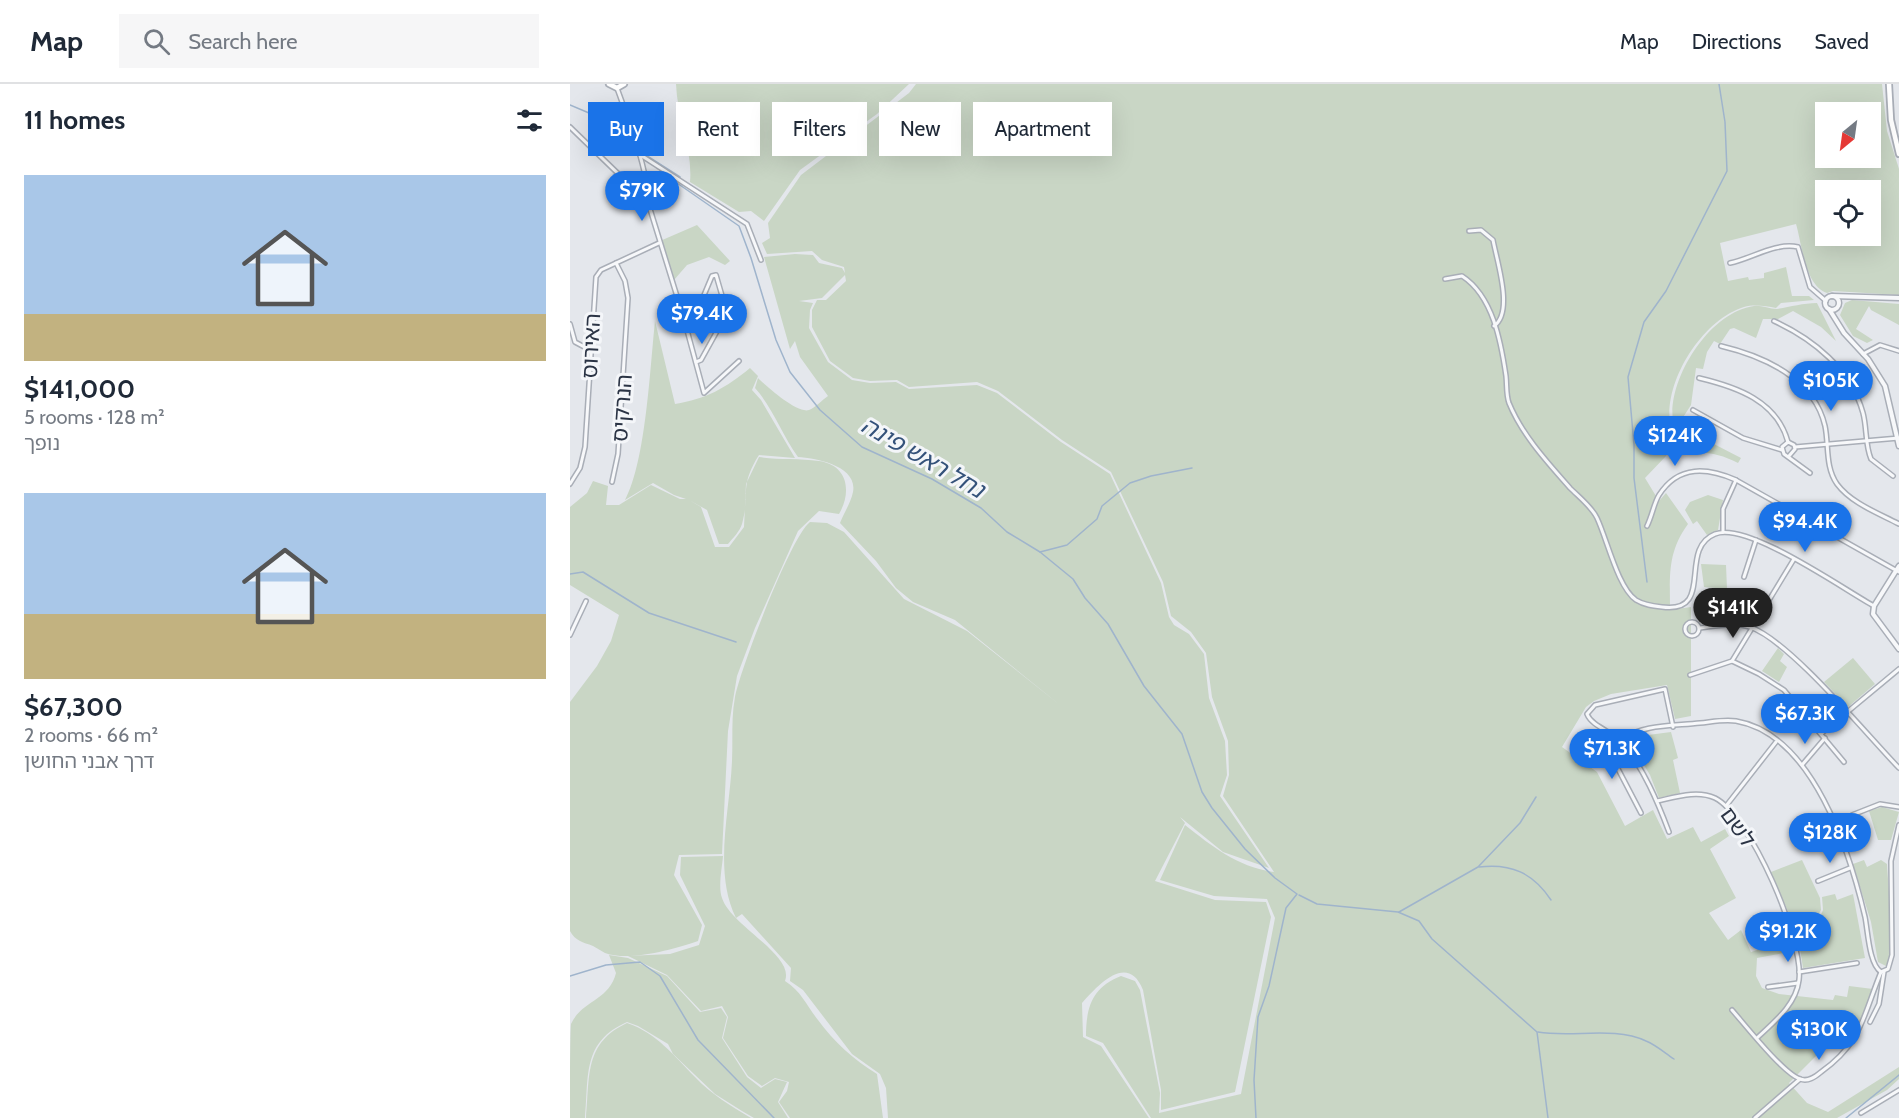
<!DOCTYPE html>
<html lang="en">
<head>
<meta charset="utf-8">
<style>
	body { margin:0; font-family:Cabin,"Noto Sans Hebrew",sans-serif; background:#f6f6f7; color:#1f2937; height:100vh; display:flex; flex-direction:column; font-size:22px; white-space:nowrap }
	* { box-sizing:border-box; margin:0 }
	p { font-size:20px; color:#747a83 }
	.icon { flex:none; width:33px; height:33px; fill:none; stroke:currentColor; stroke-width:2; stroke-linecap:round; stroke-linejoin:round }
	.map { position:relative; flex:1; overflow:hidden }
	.drawer { display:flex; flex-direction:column; background:#fff; width:570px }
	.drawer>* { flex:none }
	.banner { position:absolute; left:18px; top:18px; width:570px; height:54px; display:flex; gap:12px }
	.needle { width:39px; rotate:209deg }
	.buttons { position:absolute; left:1245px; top:18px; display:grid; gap:12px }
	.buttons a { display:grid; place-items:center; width:66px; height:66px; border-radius:0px; background:#fff; box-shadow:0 6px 24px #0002; font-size:30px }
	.price { position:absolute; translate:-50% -51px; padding:0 14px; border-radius:21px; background:#1a73e8; color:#fff; font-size:20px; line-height:39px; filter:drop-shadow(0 2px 3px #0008) }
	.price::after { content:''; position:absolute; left:50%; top:36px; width:18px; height:14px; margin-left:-9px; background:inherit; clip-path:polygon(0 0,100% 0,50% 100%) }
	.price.current { background:#222; color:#fff }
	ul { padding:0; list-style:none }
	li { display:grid; align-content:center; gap:12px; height:318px; padding:0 24px }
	li span { display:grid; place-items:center; height:186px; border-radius:0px; color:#555 }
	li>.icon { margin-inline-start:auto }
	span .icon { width:108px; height:108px; fill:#fffc; stroke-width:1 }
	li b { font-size:26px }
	h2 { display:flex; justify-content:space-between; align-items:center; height:72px; padding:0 24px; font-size:26px }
	.chip { padding:0 21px; border-radius:0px; background:#fff; box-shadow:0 6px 24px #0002; font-size:21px; line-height:54px }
	.chip.current { background:#1a73e8; color:#fff }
	header { display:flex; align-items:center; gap:36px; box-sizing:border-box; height:84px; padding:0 30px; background:#fff; border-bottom:2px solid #e0e1e3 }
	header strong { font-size:28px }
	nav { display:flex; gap:33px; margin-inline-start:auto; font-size:21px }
	.search { width:420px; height:54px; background:#f6f6f7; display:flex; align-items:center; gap:15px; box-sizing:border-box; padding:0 21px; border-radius:0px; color:#747a83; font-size:22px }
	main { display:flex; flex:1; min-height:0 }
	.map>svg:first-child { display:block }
	.green { fill:#c9d6c5; fill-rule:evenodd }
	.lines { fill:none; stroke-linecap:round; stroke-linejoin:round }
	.stream { stroke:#9fb4cc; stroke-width:1.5 }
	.minor-casing { stroke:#a9aeb7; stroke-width:6 }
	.tertiary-casing { stroke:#a9aeb7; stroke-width:7 }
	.secondary-casing { stroke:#a9aeb7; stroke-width:8 }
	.minor { stroke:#f7f8fa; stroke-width:3 }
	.tertiary { stroke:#f7f8fa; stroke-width:4 }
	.secondary { stroke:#fff; stroke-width:4.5 }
	.labels { text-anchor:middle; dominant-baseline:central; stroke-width:6; stroke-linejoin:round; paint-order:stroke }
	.street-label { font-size:22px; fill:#2b3445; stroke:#f4f6f9 }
	.water-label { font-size:24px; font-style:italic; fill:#34527a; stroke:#f4f6f9 }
</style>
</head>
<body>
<header>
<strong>Map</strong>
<div class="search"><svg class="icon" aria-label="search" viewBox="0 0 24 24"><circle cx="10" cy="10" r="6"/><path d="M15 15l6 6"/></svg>Search here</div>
<nav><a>Map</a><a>Directions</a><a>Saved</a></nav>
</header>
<main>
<section class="drawer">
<h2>11 homes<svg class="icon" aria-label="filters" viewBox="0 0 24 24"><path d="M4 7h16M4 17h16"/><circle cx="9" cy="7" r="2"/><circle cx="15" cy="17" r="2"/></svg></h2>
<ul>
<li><span style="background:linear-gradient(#a9c7e8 75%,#c2b280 0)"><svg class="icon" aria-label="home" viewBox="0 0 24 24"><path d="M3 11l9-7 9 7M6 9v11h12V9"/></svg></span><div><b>$141,000</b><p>5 rooms · 128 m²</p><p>נופך</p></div></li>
<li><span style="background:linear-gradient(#a9c7e8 65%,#c2b280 0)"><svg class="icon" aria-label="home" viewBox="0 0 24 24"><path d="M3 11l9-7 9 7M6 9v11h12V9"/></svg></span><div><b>$67,300</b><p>2 rooms · 66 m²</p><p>דרך אבני החושן</p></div></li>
</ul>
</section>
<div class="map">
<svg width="1329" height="1034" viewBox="0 0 1329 1034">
	<rect width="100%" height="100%" fill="#e4e7ec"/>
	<g class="green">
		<path d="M106,0h233l-32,30 -77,56 -36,51 -13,-10 -12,1 -49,-30c3,-32 -13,-65 -14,-98z"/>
		<path d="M346,0h966l5,47 12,38v126l-66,-4 -6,2c-22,-7 -25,-49 -31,-69l-76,19 8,38 20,-4 1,3 15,-2v-5l22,-6 6,29h17l5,4 -33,3 -5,5c-10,-2 -22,-4 -32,-1 -42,13 -80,74 -74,116l8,3 -12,30 -21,22 14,23 7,-8 22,31c-21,29 -18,52 -18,86l21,-3v109l-16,3 -8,-34 -56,9 -17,7 -8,6 -24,40 35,25 28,54 28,-16 14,29 26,-12 8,15 24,-13 4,7 -19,13 26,49 -27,15 19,27 13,-10 10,22 38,-12 5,11 -37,7 -1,18 6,12 17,6 54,6 2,-5 12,2 2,-11 24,3 -17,41 -10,15 -26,-16 -12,14 9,12 -28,28 18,20 21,9 71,-45v12l-12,11 -50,28h-686l-48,-75 -17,-7c0,-28 6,-49 35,-60l14,5 5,9 20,103 -1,20 82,-19 34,-176 -8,-19 -53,-3 -54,-16 25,-55c28,22 53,42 89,47l-51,-76 6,-21 -1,-34 -16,-44 -6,-44 -15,-21 -20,-16 -8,-34 -52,-110 -49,-32 -64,-49 -21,-9 -68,5 -12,-7 -27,1 -17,-3 -23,-17 -18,-34v-17l5,-10h9l20,-19 -1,-6 -23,23 -23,3 14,2 -3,7 -1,18 19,34 24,18 18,3 26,-1 13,7 68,-4 20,8 64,49 49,32 51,109 8,34 5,8 15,9 15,20 5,44 16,43 2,34 -7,21 49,72 -46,-16 -43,-35 5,6 -30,58 60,19 51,2 5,15 -36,175 -74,18v-20l-18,-100c-15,-38 -45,-5 -61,13l1,34 18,9 48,72h-261l-2,-30 -6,-14 -28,-20 -49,-64 -13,-9 1,-13 -49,-54 -6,4c-23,-47 -6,-107 -4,-157 1,-22 -1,-43 3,-64 5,-27 56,-161 75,-175l17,1 17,9 60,67 63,32 93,74 -105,-85 -42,-18 -17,-14 -20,-27 -36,-38c4,-10 11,-21 13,-31 5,-26 -37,-34 -55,-35 -16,-22 -25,-49 -43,-69l3,-10c8,8 39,36 51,32 6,-2 13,-10 19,-14l-28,-39 -5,-16 -5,8 -26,-92 31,-3 18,1 6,8 23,5 3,5 -1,-6 -22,-7 -10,-9 -45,3 -5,-11 8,-5 -2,-15 33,-48 108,-82zM1256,28h44v46h-44zM1256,106h44v46h-44z"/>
		<path d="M127,141l33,36 -5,4 -16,-8 -22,8 -13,15 -14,-39z"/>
		<path d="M1282,216l47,4v21l-28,-15 -2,-4 -13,23 17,11 -6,3 -14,-7 -13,-21 5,-12z"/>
		<path d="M1247,219l19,38 -15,-14 -28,-16 -15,8h-15l-7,19 -22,-10 -4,1 -10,15 -6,-3 -7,11 -4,17 -7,-1 -5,37 -11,17 -7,-1c-6,-41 36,-109 81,-115 7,-1 15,3 23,3 13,-2 26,-6 40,-6z"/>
		<path d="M85,237l20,83c31,-5 51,-16 75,-36l8,8 -6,14 9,10 34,58 -36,-3c-20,31 -9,40 -17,69 -2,7 -9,14 -14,20h-9l-12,-34 -18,-10 12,7 14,40h14l15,-20 2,-43 13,-27c19,3 40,1 60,4 29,4 33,31 20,53l-20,-3 -21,20 -43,97 -18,48 -9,55 -6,123 -43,1 -5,20 28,50 -4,16c-24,8 -68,21 -93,12 -4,-2 -8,-5 -12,-7 -10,-4 -18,-5 -23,-15v-229l27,-36 14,-25 8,-26 -49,-30v-78l17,-14 6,-12 15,5 -2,19h13l32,-20 29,14h6l-12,-4 -21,-12 -28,17c21,-39 25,-133 30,-179z"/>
		<path d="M1111,343l60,31 -3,5c-24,-12 -44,-14 -69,-4z"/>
		<path d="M1138,411l15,5 -5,30 -11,5 -10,-14 -4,3 -8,-14 5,-8z"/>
		<path d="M1131,480l25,1 1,24 -23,-2z"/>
		<path d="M1208,564l6,6 -4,7 7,6 -8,15 -17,-11z"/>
		<path d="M1283,574l22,26 -27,23 -24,-25z"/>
		<path d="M1101,648l7,26 -5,2 7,33 -21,5 -9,-23 -20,-33 3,-5z"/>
		<path d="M1312,723l17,5 -8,28h-13l-9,-29z"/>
		<path d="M153,772c-1,12 -5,31 -1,42 9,28 73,57 63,83 17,11 21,24 33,39 16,22 36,40 59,54l6,44h-93l-11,-16 8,-11 2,-9 -14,-4 -13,8 -14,-10 -25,-38 5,-21 -6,-11 -21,5 -34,-36 -39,-19 42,-2 29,-9 6,-19 -25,-51 1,-18z"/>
		<path d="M1232,776l18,38 1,12 -11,19 -12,6 -27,-63z"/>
		<path d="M1294,776l3,7 14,-7 6,4c1,23 9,84 -1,102l-8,-4 -7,-40 -18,-58z"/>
		<path d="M1265,810l2,6 16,-6 12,64 -62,10 -5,-31 18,-11 7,-16 -1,-13z"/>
		<path d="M39,871l19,3 39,18 33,36 21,-4 6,9 -5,21 25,39 14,11 14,-9 12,3 -9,20 10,16h-34l-12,-7 -27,-17 -42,-40 -5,-10 -30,-18 -11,-4c-45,20 -38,53 -42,96h-15c0,-15 0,-85 1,-94 11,-24 38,-23 45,-51z"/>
		<path d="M57,939c30,10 47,33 68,54 16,17 36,29 56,41h-165c4,-42 -2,-75 41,-95z"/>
	</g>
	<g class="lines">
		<g class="stream">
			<path d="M0,21l19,8 35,4 4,10"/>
			<path d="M64,45l10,25 36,23"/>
			<path d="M107,99l62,43 12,32 25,82 14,32 30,38 42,37 70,32 49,29 26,24 33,20 33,27 12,19 23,26 36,62 38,48 20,58 10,16 33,41 30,29 22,16 -11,14 -17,78 -11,31 -4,63 2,38"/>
			<path d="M470,468l27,-7 30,-26 5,-13 28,-23 21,-7 41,-8"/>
			<path d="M0,490l13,-2 66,41 87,29"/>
			<path d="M1077,498l-13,-104v-33l-6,-68 16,-55 22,-31 61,-120 -2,-49 -6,-38"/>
			<path d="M909,783c32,-4 54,6 72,33"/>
			<path d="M729,811l18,9 81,8 21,9 13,18 105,93 11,86"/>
			<path d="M829,828l79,-45 42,-44 16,-26"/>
			<path d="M0,892l36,-11 34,-3 20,14 38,64 76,78"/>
			<path d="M968,948c34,6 76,-6 108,9 10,4 19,12 28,18"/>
			<path d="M1276,1034l53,-43"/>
		</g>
		<g class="minor-casing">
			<g id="minor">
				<path d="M47,4c8,23 36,93 29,114"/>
				<path d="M0,43l66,64 14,18 34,110 20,74 35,-32"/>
				<path d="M69,70l108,70 14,36"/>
				<path d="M899,147l12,-1 12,10c4,22 21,72 1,86"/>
				<path d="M1160,179c21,-4 45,-21 68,-16l12,40 16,14"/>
				<path d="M875,195l17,-3c31,20 39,66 44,100 1,9 0,19 3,27 13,32 39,60 61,85 9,9 22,19 27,30 10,21 21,70 39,82 8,5 17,6 26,7 54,7 15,-58 53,-73 32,-13 128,55 159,72"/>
				<path d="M1204,237c39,18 77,48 89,92 4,15 2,32 8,46l22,17"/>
				<path d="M0,240l5,18 15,8"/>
				<path d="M119,247l23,-55 4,-1 11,38 -26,47 -5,2"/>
				<path d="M1151,262c42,10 93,32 104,80 4,19 0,41 12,58 14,19 41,29 62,40"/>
				<path d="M1293,270l17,-9 19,6"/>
				<path d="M1129,294c38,9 78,23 89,64"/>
				<path d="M1123,326l50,28 39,12"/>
				<path d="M1225,363l104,-9"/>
				<path d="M1219,372l6,-7 -1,-4 -6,-3 -6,5 2,7 26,19"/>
				<path d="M42,398l6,-28 10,-156 -3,-17 -9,-18"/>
				<path d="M0,400l10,-16 5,-21 11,-170 5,-7 58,-27"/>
				<path d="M1077,442c5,-10 7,-23 12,-31 20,-31 49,-27 77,-15l163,92"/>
				<path d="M1153,448v-23l13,-29"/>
				<path d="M1174,493l12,-37"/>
				<circle cx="1122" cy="545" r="7"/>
				<path d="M1130,544c16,-2 33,-6 50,-1 39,13 117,108 149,141"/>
				<path d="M0,551l16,-34"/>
				<path d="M1162,577l27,13 25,16 60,72"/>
				<path d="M1120,591l42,-14 62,-102"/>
				<path d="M1236,631l5,-4 14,3 8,9"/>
				<path d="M1252,649l77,-64"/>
				<path d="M1051,656c20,-16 54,-14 79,-17 11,-1 24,-4 36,-2 77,13 114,132 129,196 3,15 4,47 16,55"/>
				<path d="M1062,672l-15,11 24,46"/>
				<path d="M1232,681l23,-27"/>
				<path d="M1087,717c19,-4 40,-11 58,-3 36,18 89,143 84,182 -3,25 -25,42 -42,58"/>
				<path d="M1156,722l50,-64"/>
				<path d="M1282,731l28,-11 19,3"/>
				<path d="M1099,748c-12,-32 -25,-62 -46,-89 -9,-11 -31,-16 -36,-29l8,-9 70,-16 8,38"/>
				<path d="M1228,760l39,-19"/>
				<path d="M1248,797l32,-13"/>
				<path d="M1229,888l58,-9"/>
				<path d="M1311,888l7,-3 4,-14 -1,-94 8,-36"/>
				<path d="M1198,903l30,-4"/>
				<path d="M1162,926c14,16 51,63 68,69 8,3 15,-2 21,-7 41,-29 42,-56 60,-100"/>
				<path d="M1300,938l9,-18 5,-32"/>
				<path d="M1291,1029l38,-23"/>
				<path d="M1185,1034l45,-39"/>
			</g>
		</g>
		<g class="tertiary-casing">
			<g id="tertiary">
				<path d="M1262,212l67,2"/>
				<circle cx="1262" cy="219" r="7"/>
				<path d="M1259,225l15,24 24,26 17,27 14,60"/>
				<path d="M1329,482l-25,40 -1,8 26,35"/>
			</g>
		</g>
		<g class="secondary-casing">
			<g id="secondary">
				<path d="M39,0l8,4 7,-4"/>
				<path d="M1319,0l2,36 8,34"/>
			</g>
		</g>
		<use href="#minor" class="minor"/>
		<use href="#tertiary" class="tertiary"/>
		<use href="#secondary" class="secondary"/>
	</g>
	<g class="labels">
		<g class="street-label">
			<text transform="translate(21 262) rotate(-87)">האירוס</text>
			<text transform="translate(52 324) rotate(-86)">הנרקיס</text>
			<text transform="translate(1168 743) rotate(54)">לשם</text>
		</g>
		<g class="water-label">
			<text transform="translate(353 373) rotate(30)">נחל ראש פינה</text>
		</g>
	</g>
</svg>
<div class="buttons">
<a><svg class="needle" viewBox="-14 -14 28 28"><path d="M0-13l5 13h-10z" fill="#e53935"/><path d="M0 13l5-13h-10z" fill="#747a83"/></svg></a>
<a><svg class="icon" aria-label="locate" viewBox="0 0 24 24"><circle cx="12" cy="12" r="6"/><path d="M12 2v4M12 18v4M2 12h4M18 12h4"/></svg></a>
</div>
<b class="price" style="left:72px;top:138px">$79K</b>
<b class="price" style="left:132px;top:261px">$79.4K</b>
<b class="price" style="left:1261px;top:328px">$105K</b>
<b class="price" style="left:1105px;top:383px">$124K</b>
<b class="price" style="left:1235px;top:469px">$94.4K</b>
<b class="price current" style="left:1163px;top:555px">$141K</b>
<b class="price" style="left:1235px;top:661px">$67.3K</b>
<b class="price" style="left:1042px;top:696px">$71.3K</b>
<b class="price" style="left:1260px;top:780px">$128K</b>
<b class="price" style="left:1218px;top:879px">$91.2K</b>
<b class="price" style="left:1249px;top:977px">$130K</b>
<div class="banner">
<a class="chip current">Buy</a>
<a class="chip">Rent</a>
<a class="chip">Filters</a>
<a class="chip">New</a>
<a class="chip">Apartment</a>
</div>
</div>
</main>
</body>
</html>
